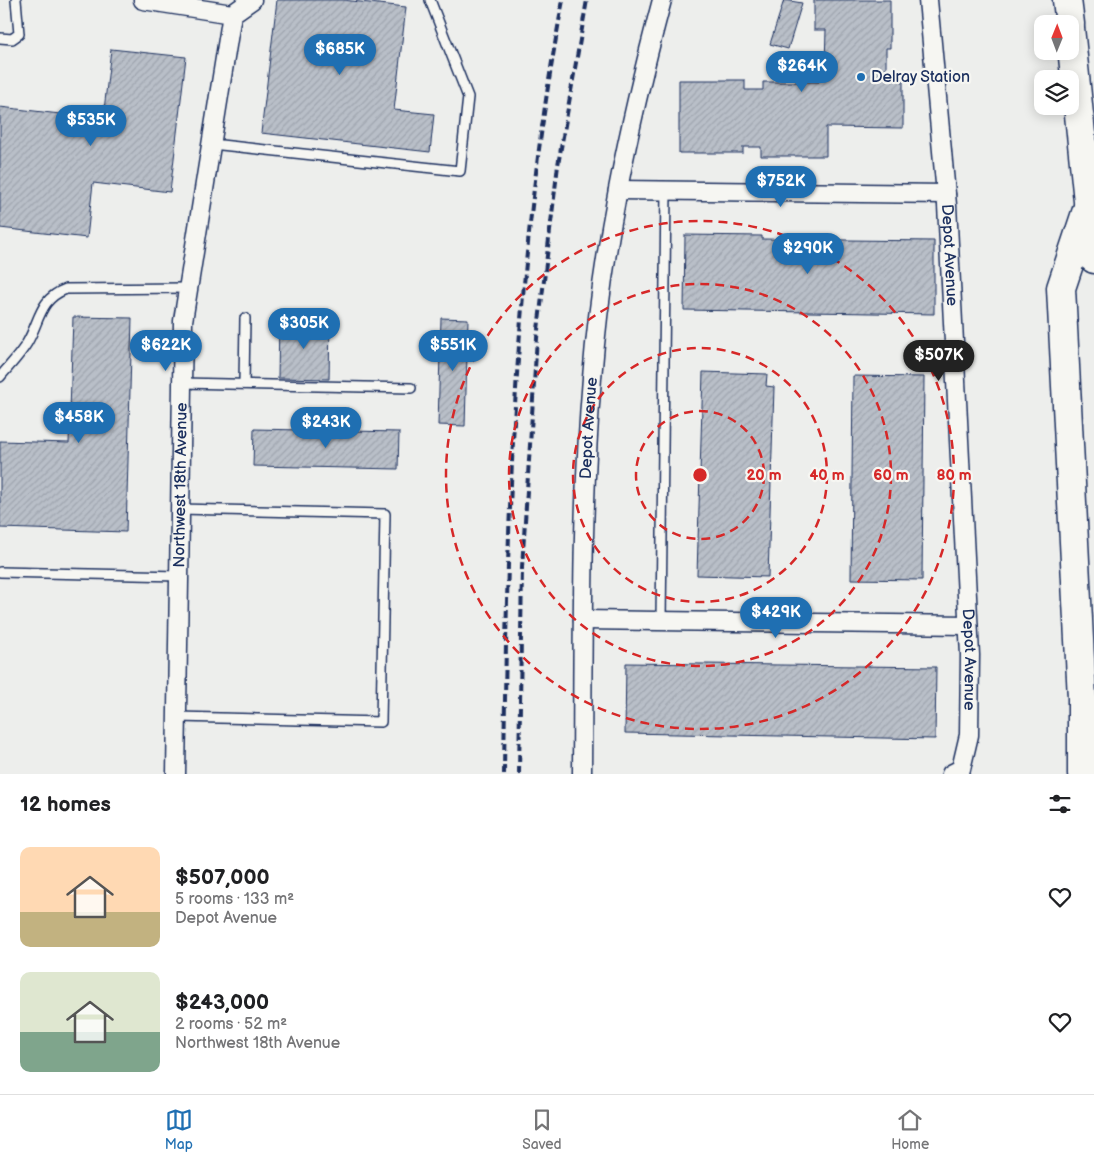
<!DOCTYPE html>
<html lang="en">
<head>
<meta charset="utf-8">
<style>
	body { margin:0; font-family:"Balsamiq Sans",sans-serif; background:#f2f2f2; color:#202124; height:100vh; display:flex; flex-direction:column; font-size:19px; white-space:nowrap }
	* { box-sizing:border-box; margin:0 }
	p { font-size:16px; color:#757577 }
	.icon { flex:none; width:28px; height:28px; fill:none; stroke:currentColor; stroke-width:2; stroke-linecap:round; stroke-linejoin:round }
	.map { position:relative; height:774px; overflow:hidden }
	.drawer { display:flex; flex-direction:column; background:#fff; flex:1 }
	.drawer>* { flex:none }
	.needle { width:32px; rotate:1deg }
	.buttons { position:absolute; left:1034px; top:15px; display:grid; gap:10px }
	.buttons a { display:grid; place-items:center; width:45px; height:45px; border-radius:10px; background:#fff; box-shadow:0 2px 12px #0003; font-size:25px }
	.price { position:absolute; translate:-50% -42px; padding:0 11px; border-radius:18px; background:#1f6fb2; color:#fff; font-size:16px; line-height:32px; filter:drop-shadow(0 1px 2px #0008) }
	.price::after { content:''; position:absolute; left:50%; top:30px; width:15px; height:11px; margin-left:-8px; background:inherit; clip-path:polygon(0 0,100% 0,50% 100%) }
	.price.active { background:#222; color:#fff }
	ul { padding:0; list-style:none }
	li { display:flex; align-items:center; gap:15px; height:125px; padding:0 20px }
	li span { display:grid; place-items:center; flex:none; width:140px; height:100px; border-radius:10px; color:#555 }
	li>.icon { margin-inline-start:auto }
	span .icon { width:60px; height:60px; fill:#fffc; stroke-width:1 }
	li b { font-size:21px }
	h2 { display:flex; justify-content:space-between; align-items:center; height:60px; padding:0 20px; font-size:21px }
	.tab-bar { display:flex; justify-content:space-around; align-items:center; height:70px; border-top:1px solid #e0e0e0; background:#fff; font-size:14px; color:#757577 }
	.tab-bar a { display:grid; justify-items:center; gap:2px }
	.tab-bar .active { color:#1f6fb2 }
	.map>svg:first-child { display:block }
	.building { fill:url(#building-hatch); stroke:#1b2f5e }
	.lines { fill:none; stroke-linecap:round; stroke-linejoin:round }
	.service-casing { stroke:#1b2f5e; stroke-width:12 }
	.minor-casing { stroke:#1b2f5e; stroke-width:21 }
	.motorway-casing { stroke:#1b2f5e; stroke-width:31 }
	.service { stroke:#f6f6f2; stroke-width:9 }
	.minor { stroke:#f6f6f2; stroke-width:18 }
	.motorway { stroke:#f6f6f2; stroke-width:28 }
	.rail { stroke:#1b2f5e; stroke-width:4; stroke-dasharray:8 4; stroke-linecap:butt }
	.ring { fill:none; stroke:#d62828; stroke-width:2.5; stroke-dasharray:9 6 }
	.poi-dot { fill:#1f6fb2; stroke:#f6f6f2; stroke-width:2 }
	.labels { text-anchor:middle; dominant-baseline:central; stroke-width:4.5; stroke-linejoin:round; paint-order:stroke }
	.poi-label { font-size:16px; fill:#1b2f5e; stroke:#f6f6f2; text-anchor:start }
	.street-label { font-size:16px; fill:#1b2f5e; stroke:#f6f6f2 }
	.centre { fill:#d62828; stroke:#f6f6f2; stroke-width:2.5 }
	.ring-label { font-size:15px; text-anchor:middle; font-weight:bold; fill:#d62828; stroke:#f6f6f2; stroke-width:4.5; stroke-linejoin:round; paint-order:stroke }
</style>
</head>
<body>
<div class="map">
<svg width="1094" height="774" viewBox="0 0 1094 774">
	<defs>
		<pattern id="building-hatch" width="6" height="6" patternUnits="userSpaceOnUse" patternTransform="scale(1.25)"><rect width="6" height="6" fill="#b9bfc8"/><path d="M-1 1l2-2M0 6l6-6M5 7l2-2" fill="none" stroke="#9ea4ae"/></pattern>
	</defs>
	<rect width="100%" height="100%" fill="#edeeec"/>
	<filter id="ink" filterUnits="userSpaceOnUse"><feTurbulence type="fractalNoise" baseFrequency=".02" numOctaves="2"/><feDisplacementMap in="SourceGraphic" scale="10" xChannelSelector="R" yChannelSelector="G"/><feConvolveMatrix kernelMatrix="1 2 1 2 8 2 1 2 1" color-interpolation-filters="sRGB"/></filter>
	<g filter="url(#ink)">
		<g class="building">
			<path d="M277,0h66l63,7 -12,103 40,4 -4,38 -169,-19z"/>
			<path d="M784,0l18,3 -14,46 -18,-5z"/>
			<path d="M814,0h76v48h-4v25h17v55l-77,-1v29h-65v-9h-18v6h-64v-73h66v10h18v-8h56l1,-17h5l1,-35h-12z"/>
			<path d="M111,49l75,8 -16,135 -77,-9 -6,55 -87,-10v-121l103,12z"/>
			<path d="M685,235l77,1v3l172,2v73l-250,-4z"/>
			<path d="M73,317l59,1 -6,214 -126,-4v-87l69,2z"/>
			<path d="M441,318l27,1 -3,107 -27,-1z"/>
			<path d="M279,321h51l-1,58 -51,-1z"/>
			<path d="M703,372l64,2 -1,12 8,1 -6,190 -71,-2z"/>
			<path d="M853,376l71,1 -2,203 -71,-1z"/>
			<path d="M254,429l145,3 -1,37 -145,-3z"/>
			<path d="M626,663l310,4 -1,72 -310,-6z"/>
		</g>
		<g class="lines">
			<g class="service-casing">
				<g id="service">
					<path d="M0,38l12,1 7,-5 -3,-34"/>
					<path d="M212,144l248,27 8,-74 -38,-97"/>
					<path d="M0,377c9,-11 20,-22 27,-34 13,-22 12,-44 39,-54l123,-1"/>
					<path d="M182,383l229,5"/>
					<path d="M244,384l1,-66"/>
					<path d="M0,572l179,4"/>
					<path d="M661,621l5,-430"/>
					<path d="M177,717l204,5 4,-208 -205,-5"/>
				</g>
			</g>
			<g class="minor-casing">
				<g id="minor">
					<path d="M143,0l89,14"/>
					<path id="s1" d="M928,0l19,205 23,450 -1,80 -8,34 -10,5"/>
					<path d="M618,190l328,4"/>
					<path d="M583,620l385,5"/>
					<path id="s2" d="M176,774l7,-453 49,-307 20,-14"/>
					<path id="s3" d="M582,774c1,-132 -1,-265 10,-396 10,-129 37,-254 70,-378"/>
				</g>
			</g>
			<g class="motorway-casing">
				<g id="motorway">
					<path d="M1067,0l3,24"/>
					<path d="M1070,28l24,231"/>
					<path d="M1082,774v-76l-21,-410 27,-81"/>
				</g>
			</g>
			<use href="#service" class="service"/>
			<use href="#minor" class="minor"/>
			<use href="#motorway" class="motorway"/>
			<g class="rail">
				<path d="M504,774c3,-261 10,-517 59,-774"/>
				<path d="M519,774l3,-207 15,-229 21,-173 29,-165"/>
			</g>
		</g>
	</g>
	<g class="ring">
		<circle cx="700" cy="475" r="64"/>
		<circle cx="700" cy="475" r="127"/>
		<circle cx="700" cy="475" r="191"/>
		<circle cx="700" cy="475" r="254"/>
	</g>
	<circle class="poi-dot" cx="861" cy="77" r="5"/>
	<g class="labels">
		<g class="poi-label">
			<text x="871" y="77">Delray Station</text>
		</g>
		<g class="street-label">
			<text stroke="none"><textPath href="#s1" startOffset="256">Depot Avenue</textPath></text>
			<text stroke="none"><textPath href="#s3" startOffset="346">Depot Avenue</textPath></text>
			<text stroke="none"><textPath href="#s2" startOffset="289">Northwest 18th Avenue</textPath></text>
			<text stroke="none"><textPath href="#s1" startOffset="661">Depot Avenue</textPath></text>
		</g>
	</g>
	<circle cx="700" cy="475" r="8" class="centre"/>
	<g class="ring-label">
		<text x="764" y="480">20 m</text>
		<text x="827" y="480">40 m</text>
		<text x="891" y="480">60 m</text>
		<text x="954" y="480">80 m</text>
	</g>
</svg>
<div class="buttons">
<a><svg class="needle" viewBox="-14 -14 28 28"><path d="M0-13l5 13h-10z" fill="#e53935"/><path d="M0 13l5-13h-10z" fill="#757577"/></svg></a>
<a><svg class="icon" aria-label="layers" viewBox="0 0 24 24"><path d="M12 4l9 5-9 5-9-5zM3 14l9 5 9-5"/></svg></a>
</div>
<b class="price" style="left:340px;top:76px">$685K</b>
<b class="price" style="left:802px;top:93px">$264K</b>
<b class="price" style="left:91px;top:147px">$535K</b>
<b class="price" style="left:781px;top:208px">$752K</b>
<b class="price" style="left:808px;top:275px">$290K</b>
<b class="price" style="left:304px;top:350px">$305K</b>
<b class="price" style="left:166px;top:372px">$622K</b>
<b class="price" style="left:453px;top:372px">$551K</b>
<b class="price active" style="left:939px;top:382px">$507K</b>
<b class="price" style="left:79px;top:444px">$458K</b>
<b class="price" style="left:326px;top:449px">$243K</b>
<b class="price" style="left:776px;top:639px">$429K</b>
</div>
<section class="drawer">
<h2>12 homes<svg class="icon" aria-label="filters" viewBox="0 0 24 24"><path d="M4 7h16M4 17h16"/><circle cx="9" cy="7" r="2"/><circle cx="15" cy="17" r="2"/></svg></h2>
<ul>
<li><span style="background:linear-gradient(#ffd9b3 65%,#c2b280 0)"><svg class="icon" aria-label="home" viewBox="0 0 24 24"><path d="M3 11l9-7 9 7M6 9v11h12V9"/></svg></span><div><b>$507,000</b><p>5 rooms · 133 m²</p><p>Depot Avenue</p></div><svg class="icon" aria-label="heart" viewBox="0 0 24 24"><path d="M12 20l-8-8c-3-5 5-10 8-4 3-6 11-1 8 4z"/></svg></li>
<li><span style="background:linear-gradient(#dfe7d0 60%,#7fa58c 0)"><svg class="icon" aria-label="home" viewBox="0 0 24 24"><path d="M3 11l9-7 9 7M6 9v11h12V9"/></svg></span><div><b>$243,000</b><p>2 rooms · 52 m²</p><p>Northwest 18th Avenue</p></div><svg class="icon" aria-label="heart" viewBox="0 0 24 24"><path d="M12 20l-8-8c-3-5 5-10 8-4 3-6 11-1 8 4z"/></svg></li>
</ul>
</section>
<nav class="tab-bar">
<a class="active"><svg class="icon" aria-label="map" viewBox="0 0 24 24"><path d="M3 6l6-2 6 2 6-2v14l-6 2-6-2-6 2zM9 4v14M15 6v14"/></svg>Map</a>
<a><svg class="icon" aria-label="saved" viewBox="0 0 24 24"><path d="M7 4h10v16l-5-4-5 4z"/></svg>Saved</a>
<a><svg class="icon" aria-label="home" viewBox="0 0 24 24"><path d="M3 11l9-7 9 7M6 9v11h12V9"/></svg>Home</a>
</nav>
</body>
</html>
